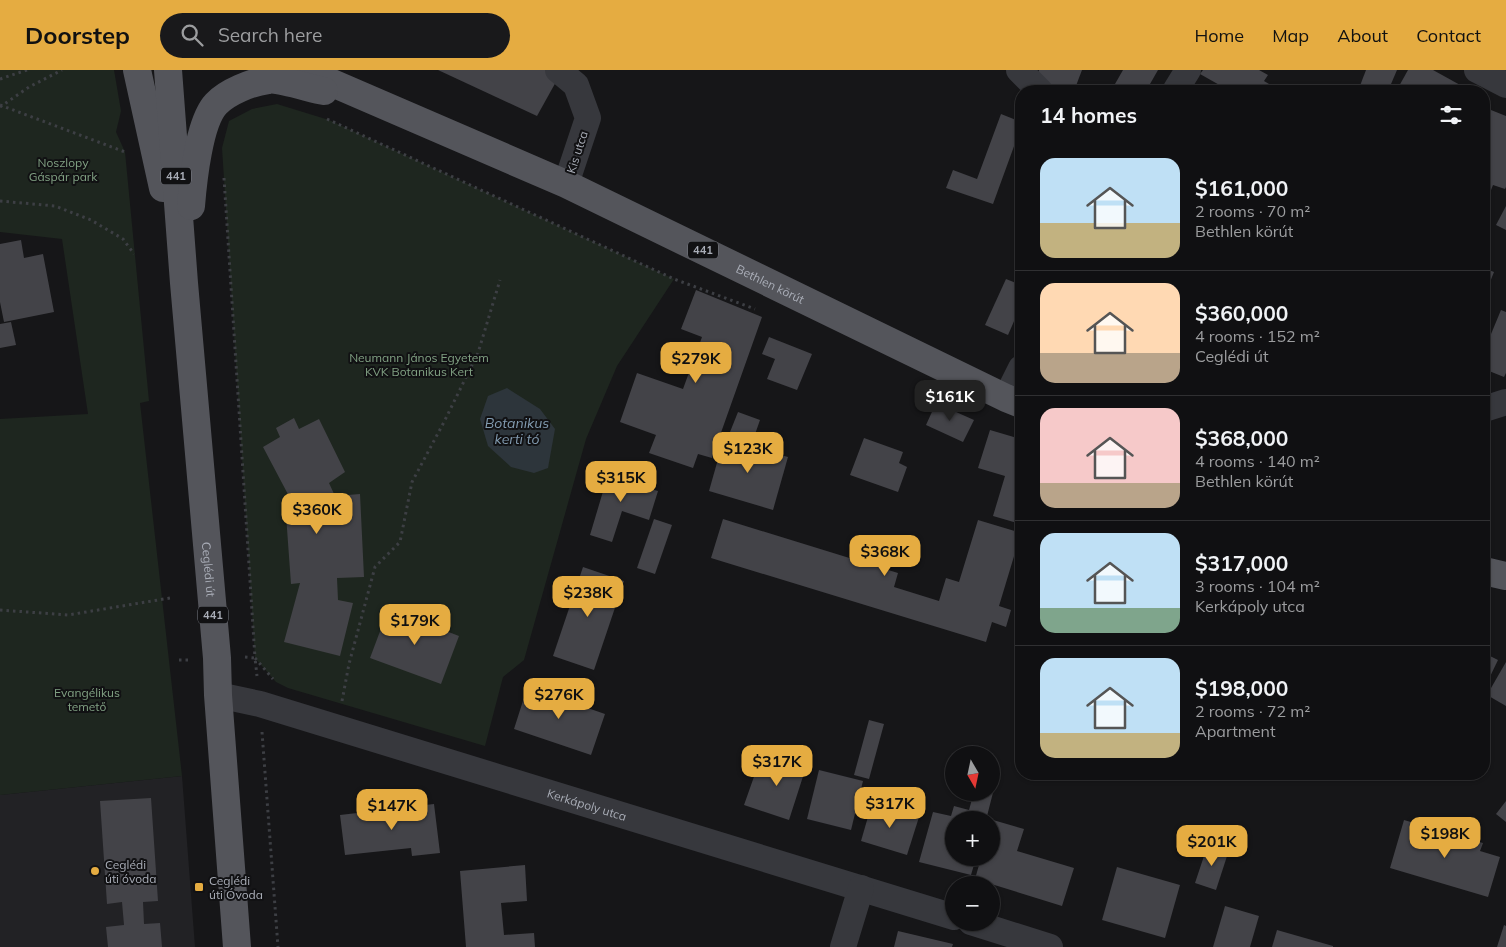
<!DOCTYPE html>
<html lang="en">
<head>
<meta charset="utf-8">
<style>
	body { margin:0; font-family:Mulish,sans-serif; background:#19191b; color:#f1f3f6; height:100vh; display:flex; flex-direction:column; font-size:19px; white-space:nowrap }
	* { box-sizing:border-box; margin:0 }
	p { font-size:16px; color:#9c9d9f }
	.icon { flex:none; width:28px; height:28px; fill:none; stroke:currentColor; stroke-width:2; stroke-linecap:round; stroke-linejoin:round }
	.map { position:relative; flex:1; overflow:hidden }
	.side { position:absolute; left:1015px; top:15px; width:475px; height:695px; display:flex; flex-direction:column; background:#101012; border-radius:20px; box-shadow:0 1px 4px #0004,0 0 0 1px #303032 }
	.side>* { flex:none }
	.needle { width:32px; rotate:171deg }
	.buttons { position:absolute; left:945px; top:676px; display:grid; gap:10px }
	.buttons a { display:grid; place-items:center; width:55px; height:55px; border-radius:50%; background:#101012; box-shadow:0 1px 4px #0004,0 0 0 1px #303032; font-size:25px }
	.price { position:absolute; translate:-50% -42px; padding:0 11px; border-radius:10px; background:#e5ac41; color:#111; font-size:16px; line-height:32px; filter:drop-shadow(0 1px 2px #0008) }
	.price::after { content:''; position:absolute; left:50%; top:30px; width:15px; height:11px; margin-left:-8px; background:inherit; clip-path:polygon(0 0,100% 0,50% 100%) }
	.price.selected { background:#222; color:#fff }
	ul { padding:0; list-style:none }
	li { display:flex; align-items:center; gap:15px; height:125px; padding:0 25px }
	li+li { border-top:1px solid #303032 }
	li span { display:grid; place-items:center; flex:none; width:140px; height:100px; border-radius:15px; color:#555 }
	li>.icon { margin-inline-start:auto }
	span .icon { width:60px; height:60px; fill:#fffc; stroke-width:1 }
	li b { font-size:21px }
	h2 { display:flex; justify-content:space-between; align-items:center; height:60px; padding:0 25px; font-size:21px }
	header { display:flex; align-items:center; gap:30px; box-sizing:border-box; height:70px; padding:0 25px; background:#e5ac41; color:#111 }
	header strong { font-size:24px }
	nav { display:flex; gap:28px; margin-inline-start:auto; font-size:18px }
	.search { width:350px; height:45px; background:#19191b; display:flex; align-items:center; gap:12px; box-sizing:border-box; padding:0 18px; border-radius:28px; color:#9c9d9f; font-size:19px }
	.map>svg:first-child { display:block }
	.built { fill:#222225 }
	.green { fill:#1e261f }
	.water { fill:#2d353b }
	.building { fill:#434348 }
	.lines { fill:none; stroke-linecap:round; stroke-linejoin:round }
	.path { stroke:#3d3f44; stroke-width:3; stroke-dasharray:2.5 4; stroke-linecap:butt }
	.minor { stroke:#37383d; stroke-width:26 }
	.major { stroke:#54555b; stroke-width:28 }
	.poi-dot { fill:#e5ac41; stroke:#111113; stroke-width:2 }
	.labels { text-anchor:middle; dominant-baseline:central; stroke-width:4; stroke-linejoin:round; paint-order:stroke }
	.shield { fill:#111113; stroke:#7b7e86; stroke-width:1 }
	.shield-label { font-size:11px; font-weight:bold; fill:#a9adb7 }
	.street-label { font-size:12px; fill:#a9adb7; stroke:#111113 }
	.park-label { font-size:12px; fill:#81a183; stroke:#111113 }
	.poi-label { font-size:12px; fill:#a9adb7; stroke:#111113; text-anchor:start }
	.water-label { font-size:14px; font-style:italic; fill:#829bb0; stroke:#111113 }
</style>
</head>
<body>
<header>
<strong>Doorstep</strong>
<div class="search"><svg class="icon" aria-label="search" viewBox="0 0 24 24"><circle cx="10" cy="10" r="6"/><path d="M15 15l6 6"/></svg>Search here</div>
<nav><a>Home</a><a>Map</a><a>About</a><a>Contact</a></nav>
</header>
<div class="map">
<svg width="1506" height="877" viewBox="0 0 1506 877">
	<rect width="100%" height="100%" fill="#161618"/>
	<path class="built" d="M182,706l13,171h-195v-152z"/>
	<g class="green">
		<path d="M0,0h114l7,41 -5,21 9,20 24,249 -9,2 42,373 -182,19v-376l88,-5 -26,-175 -62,-7z"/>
		<path d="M277,34l52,16 345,159 -57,87 -31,73 -62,221 -21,17 -18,69 -197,-58 -12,-6 -21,-24 -33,-510 7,-27 23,-12z"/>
	</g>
	<path class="water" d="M507,318l33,21 15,20 -7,39 -14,5 -23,-6 -23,-21 -8,-27 8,-23z"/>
	<g class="building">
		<path d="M438,0h107l12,10 -20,36z"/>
		<path d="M1039,0h43l-8,21h-16l-23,-9z"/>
		<path d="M1123,0h35l-12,21h-35z"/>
		<path d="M1203,0h56l9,5 -4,6 17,10h-51l-30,-17z"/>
		<path d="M1366,0h31l-9,21h-30z"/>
		<path d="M1408,0h25l38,21h-67l-6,-3z"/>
		<path d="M1486,38l20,8v71l-1,2 -12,-4 -9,23v-94z"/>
		<path d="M1001,44l20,8v5l-28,77 -47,-16 7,-18 24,9z"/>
		<path d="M1506,136v24l-10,-5z"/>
		<path d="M21,170l3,18 19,-4 11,58 -50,10 -4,-20v-58z"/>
		<path d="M1484,198l10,4 -10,25z"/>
		<path d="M1006,209l15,6v20l-13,30 -23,-10z"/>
		<path d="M696,220l66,27 -50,141 -14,-4 -5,14 -44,-15 7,-18 -36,-13 17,-49 46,16 19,-52 -21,-8z"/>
		<path d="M1501,240l5,2v61l-2,4 -20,-8v-18z"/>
		<path d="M11,252l5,23 -16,3v-24z"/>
		<path d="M769,267l43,17 -15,36 -30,-11 8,-20 -13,-5z"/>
		<path d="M936,333l38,17 -11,22 -37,-17z"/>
		<path d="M738,342l22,8 -7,20 -23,-8z"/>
		<path d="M294,348l5,11 20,-10 26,53 -16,11 6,13 25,-2 4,83 -27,1 1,22 15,3 -13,53 -56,-14 16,-59 -9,1 -6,-83 6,-1 -28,-53 17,-10 -4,-9z"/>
		<path d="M990,360l31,9v85l-28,-8 12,-40 -27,-8z"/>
		<path d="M724,368l64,19 -15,53 -64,-19z"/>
		<path d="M864,368l39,14 -4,11 8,4 -9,25 -48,-17z"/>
		<path d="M610,398l26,7 -3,9 25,7 -9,29 -27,-9 -10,31 -22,-7z"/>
		<path d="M654,449l18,6 -17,49 -18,-6z"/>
		<path d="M723,449l175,54 -4,14 45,14 7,-23 13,4 19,-62 43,13 -22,73 12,4 -5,17 -14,-5 -6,20 -275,-84z"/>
		<path d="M583,497l41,14 -30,89 -41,-14z"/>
		<path d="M388,540l25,9 3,-8 20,7 -3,8 26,10 -18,48 -71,-26z"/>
		<path d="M1484,583l14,7 -14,29z"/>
		<path d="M1506,592v44l-19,-11z"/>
		<path d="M529,612l26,9 -2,5 52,18 -14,41 -77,-26z"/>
		<path d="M869,650l15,4 -15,55 -15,-4z"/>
		<path d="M775,683l32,11 -18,56 -45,-15 12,-34 12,4z"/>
		<path d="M819,700l44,11 -12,49 -44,-11z"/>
		<path d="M991,705l6,2 -11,43h-32v38h22l-5,17 -52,-13 14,-50 18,4 3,-10 15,4 5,-18h17z"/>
		<path d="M151,728l7,103 -15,1 1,22 16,-1 2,24h-54l-2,-20 18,-2 -2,-23 -15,2 -7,-103z"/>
		<path d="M1506,731v21l-10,-8z"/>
		<path d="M872,733l47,14 -12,38 -46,-14z"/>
		<path d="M434,734l6,49 -28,3 -1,-8 -66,7 -5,-40z"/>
		<path d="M993,750l31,9 -7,22 57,17 -12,38 -87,-27 6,-21h10z"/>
		<path d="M1404,750l79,23 -3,8 20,6 -12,40 -98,-29z"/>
		<path d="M1208,774l21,6 -13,40 -21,-7z"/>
		<path d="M525,795l2,36 -26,2 3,32 30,-2 1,14h-69l-6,-76z"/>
		<path d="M1117,797l63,18 -15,53 -63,-18z"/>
		<path d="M1225,836l34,10 -9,31h-37z"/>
		<path d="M1504,855l2,1v21h-9z"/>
		<path d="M1277,860l56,16v1h-61z"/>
		<path d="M898,861l55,13 -1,3h-58z"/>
	</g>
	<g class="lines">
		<g class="path">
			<path d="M0,9l27,-9"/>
			<path d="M0,35l125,47"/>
			<path d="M0,37l29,-20 33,-17"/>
			<path d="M327,49l347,160 81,30"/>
			<path d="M224,108l31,480 18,21"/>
			<path d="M0,131l55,5 36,14 32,19 11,15"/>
			<path d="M0,540l68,5 102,-17"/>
			<path d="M245,587l10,1 2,18"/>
			<path d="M179,590h12"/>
			<path d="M342,631l7,-37 26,-97 25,-25 12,-60 32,-60 34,-69 22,-73"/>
			<path d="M262,662l16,215"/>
		</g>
		<g class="minor">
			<path d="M558,0l18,15 12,33 -22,66"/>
			<path d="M1019,0l21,21"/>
			<path d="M1477,0l29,15"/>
			<path d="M1175,21l13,-21"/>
			<path d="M1006,328l15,-30"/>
			<path d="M1484,339l22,-7"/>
			<path id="s1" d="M218,625l42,9 694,213"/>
			<path d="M971,852l79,25"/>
			<path d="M843,877l18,-59"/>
		</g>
		<g class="major">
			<path d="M137,0l26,118"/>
			<path id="s2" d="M168,0l16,213 33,375 1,37 19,252"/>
			<path id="s3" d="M302,0l264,114 440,214 15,6"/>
			<path d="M191,136c2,-25 8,-84 25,-102 11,-12 36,-22 52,-24 9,-2 44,9 56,11"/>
			<path d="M1484,501l22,5"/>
		</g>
	</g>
	<g class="poi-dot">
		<circle cx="95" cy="801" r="5"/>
		<rect x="194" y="812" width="10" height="10" rx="2.5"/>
	</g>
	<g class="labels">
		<g class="shield">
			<rect x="161" y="97.5" width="30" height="17" rx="4"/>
			<rect x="688" y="171.5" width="30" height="17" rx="4"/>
			<rect x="198" y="536.5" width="30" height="17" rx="4"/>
		</g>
		<g class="shield-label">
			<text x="176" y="106">441</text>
			<text x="703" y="180">441</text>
			<text x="213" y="545">441</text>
		</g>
		<g class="street-label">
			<text transform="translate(577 82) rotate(-72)">Kis utca</text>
			<text stroke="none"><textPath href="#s3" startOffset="515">Bethlen körút</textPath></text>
			<text stroke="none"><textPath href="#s2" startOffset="501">Ceglédi út</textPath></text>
			<text stroke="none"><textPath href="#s1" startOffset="385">Kerkápoly utca</textPath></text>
		</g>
		<g class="park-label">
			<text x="63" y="92">Noszlopy<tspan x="63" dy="14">Gáspár park</tspan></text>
			<text x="419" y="287">Neumann János Egyetem<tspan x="419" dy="14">KVK Botanikus Kert</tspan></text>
			<text x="87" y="622">Evangélikus<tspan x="87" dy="14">temető</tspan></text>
		</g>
		<g class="poi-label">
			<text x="105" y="794">Ceglédi<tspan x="105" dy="14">úti óvoda</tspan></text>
			<text x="209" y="810">Ceglédi<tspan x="209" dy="14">úti Óvoda</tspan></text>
		</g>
		<g class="water-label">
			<text x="517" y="353">Botanikus<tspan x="517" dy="16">kerti tó</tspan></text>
		</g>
	</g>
</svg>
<div class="buttons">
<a><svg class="needle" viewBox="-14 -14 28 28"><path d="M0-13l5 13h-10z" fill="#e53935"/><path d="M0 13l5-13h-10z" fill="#9c9d9f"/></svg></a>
<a>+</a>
<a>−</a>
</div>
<b class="price" style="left:696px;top:314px">$279K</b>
<b class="price selected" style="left:950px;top:352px">$161K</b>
<b class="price" style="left:748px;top:404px">$123K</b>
<b class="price" style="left:621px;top:433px">$315K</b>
<b class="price" style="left:317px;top:465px">$360K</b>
<b class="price" style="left:885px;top:507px">$368K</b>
<b class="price" style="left:588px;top:548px">$238K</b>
<b class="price" style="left:415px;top:576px">$179K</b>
<b class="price" style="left:559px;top:650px">$276K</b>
<b class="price" style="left:777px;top:717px">$317K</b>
<b class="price" style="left:890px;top:759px">$317K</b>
<b class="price" style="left:392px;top:761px">$147K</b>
<b class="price" style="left:1445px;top:789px">$198K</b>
<b class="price" style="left:1212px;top:797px">$201K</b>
<section class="side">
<h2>14 homes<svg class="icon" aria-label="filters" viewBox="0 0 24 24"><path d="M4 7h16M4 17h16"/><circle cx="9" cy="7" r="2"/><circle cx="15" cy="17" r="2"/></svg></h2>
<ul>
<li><span style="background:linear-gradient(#bfe0f5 65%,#c2b280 0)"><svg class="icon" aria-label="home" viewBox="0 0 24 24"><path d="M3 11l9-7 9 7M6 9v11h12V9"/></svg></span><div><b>$161,000</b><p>2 rooms · 70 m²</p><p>Bethlen körút</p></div></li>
<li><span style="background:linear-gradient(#ffd9b3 70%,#b9a48a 0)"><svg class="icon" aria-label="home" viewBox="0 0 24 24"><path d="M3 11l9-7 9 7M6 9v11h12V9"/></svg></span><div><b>$360,000</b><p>4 rooms · 152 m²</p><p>Ceglédi út</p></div></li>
<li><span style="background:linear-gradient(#f6c9c9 75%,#b9a48a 0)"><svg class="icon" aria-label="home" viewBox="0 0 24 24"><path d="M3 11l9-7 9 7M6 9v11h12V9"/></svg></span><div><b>$368,000</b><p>4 rooms · 140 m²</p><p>Bethlen körút</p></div></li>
<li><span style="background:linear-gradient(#bfe0f5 75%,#7fa58c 0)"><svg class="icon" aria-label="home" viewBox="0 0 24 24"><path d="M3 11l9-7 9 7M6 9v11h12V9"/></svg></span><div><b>$317,000</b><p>3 rooms · 104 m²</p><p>Kerkápoly utca</p></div></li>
<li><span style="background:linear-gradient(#bfe0f5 75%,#c2b280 0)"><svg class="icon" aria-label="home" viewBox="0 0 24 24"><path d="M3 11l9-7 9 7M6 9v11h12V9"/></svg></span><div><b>$198,000</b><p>2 rooms · 72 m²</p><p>Apartment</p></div></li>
</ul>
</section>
</div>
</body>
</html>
